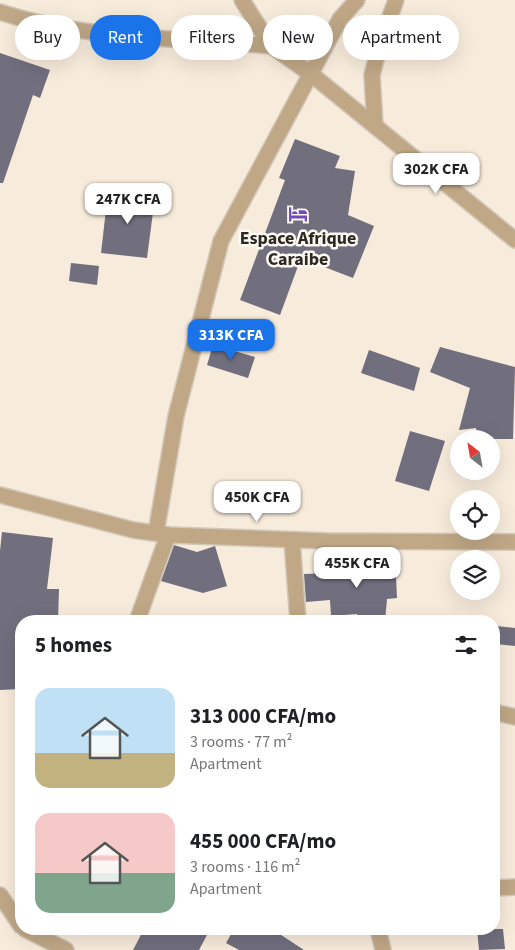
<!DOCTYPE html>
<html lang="en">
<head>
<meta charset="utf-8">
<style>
	body { margin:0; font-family:"Source Sans 3",sans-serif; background:#f2f2f2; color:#202124; height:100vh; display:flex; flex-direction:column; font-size:19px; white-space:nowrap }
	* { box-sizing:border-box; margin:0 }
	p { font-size:16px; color:#757577 }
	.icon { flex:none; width:28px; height:28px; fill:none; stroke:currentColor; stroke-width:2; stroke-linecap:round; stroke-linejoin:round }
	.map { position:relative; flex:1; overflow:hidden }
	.details { position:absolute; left:15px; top:615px; width:485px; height:320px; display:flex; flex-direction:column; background:#fff; border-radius:20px; box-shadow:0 5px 20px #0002 }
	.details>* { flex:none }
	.banner { position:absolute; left:15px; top:15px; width:485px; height:45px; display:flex; gap:10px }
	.needle { width:32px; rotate:329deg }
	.buttons { position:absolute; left:450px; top:430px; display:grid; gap:10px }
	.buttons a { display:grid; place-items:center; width:50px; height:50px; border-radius:50%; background:#fff; box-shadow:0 5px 20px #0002; font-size:25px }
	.price { position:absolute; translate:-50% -42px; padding:0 11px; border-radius:10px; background:#fff; color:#222; font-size:16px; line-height:32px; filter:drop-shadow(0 1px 2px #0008) }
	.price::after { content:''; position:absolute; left:50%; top:30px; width:15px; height:11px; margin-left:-8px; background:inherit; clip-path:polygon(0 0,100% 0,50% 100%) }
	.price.active { background:#1a73e8; color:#fff }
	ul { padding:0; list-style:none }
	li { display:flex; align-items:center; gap:15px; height:125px; padding:0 20px }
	li span { display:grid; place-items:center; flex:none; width:140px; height:100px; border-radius:15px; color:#555 }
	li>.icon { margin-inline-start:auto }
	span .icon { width:60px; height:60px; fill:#fffc; stroke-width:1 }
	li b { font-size:21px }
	h2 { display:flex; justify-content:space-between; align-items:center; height:60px; padding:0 20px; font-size:21px }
	.pill { padding:0 18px; border-radius:22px; background:#fff; box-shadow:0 5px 20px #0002; font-size:18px; line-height:45px }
	.pill.active { background:#1a73e8; color:#fff }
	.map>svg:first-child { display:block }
	.building { fill:#716e7e }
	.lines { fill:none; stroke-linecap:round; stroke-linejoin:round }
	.minor-casing { stroke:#d2c8ba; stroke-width:18 }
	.minor { stroke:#c0a887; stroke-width:15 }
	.labels { text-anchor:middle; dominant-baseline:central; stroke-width:5; stroke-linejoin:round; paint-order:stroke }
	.poi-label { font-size:18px; font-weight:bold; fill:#2c2822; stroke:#fef9f3 }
</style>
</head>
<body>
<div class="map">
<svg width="515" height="950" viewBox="0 0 515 950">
	<rect width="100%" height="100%" fill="#f7ebdb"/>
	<g class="building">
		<path d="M0,53l50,17 -10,28 -7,-3 -30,88h-3z"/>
		<path d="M295,139l45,17 -5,12 20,3 -7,44 26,11 -21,52 -52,-20 -21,57 -40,-15 45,-120 -6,-2z"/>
		<path d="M108,192l47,5 -8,61 -46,-5z"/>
		<path d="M71,263l28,3 -2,19 -28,-4z"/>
		<path d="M213,345l42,12 -7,21 -41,-13z"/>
		<path d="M440,347l75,20 -2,72h-35l-2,-11 -17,2 11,-42 -40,-16z"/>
		<path d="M369,350l51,18 -6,23 -53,-18z"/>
		<path d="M410,431l35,10 -16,50 -34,-10z"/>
		<path d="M2,532l51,6 -6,51h12l-1,32h-37v68l-21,1v-139z"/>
		<path d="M174,545l23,7 18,-6 12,40 -24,7 -42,-12z"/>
		<path d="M395,554l2,44 -10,1 -2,22h-28v-7l-26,2 -1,-16 -24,2 -2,-28 54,-2 -1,-14z"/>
		<path d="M497,626l18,2v18l-19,-2z"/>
		<path d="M144,929h52l11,6 -8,15h-66z"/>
		<path d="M234,929h38l32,21h-65l-13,-7z"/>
		<path d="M477,929h26l2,20 -26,1z"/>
	</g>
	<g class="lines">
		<g class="minor-casing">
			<g id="minor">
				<path d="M242,0l29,46 40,28 204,166"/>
				<path d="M0,12c88,29 180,25 271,34"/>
				<path d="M375,126l-3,-51 8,-31 16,-44"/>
				<path d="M0,495l133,35 35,5 158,6 189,1"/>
				<path d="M156,533l20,-117 45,-175 119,-222 17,-19"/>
				<path d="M292,540l6,81"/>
				<path d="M137,621l31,-86"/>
				<path d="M494,712l21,5"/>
				<path d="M494,888l21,-1"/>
				<path d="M0,895l21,31"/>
				<path d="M25,929l41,21"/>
				<path d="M378,929l5,21"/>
			</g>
		</g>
		<use href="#minor" class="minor"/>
	</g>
	<defs>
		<g id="hotel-bare" transform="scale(1.5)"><path d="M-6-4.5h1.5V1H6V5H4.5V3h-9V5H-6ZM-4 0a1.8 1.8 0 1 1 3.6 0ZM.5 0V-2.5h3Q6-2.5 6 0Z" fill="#704ac2" stroke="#fef9f3" stroke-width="2.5" paint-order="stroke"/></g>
	</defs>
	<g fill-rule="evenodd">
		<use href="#hotel-bare" x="298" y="214"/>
	</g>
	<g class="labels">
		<g class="poi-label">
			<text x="298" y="238">Espace Afrique<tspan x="298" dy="21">Caraibe</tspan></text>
		</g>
	</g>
</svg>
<div class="buttons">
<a><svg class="needle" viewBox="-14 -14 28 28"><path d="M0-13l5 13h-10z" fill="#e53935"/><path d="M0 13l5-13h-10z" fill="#757577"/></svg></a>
<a><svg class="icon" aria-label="locate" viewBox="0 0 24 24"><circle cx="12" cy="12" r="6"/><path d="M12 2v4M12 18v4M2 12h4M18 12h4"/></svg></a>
<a><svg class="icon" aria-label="layers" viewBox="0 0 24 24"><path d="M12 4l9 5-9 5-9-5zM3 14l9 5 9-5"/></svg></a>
</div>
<b class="price" style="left:436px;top:195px">302K CFA</b>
<b class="price" style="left:128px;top:225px">247K CFA</b>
<b class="price active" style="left:231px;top:361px">313K CFA</b>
<b class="price" style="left:257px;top:523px">450K CFA</b>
<b class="price" style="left:357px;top:589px">455K CFA</b>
<div class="banner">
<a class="pill">Buy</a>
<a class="pill active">Rent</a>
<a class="pill">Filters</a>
<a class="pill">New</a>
<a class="pill">Apartment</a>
</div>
<section class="details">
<h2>5 homes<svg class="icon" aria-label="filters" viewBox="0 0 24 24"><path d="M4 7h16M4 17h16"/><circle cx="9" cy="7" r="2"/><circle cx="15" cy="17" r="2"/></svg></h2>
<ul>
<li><span style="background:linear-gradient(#bfe0f5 65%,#c2b280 0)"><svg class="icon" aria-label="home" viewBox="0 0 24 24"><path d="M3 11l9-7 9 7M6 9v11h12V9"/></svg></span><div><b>313 000 CFA/mo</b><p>3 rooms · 77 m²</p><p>Apartment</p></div></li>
<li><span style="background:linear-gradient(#f6c9c9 60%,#7fa58c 0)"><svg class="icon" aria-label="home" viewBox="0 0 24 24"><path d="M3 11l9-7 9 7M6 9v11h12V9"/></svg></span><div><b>455 000 CFA/mo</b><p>3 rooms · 116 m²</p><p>Apartment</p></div></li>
</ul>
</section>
</div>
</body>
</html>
